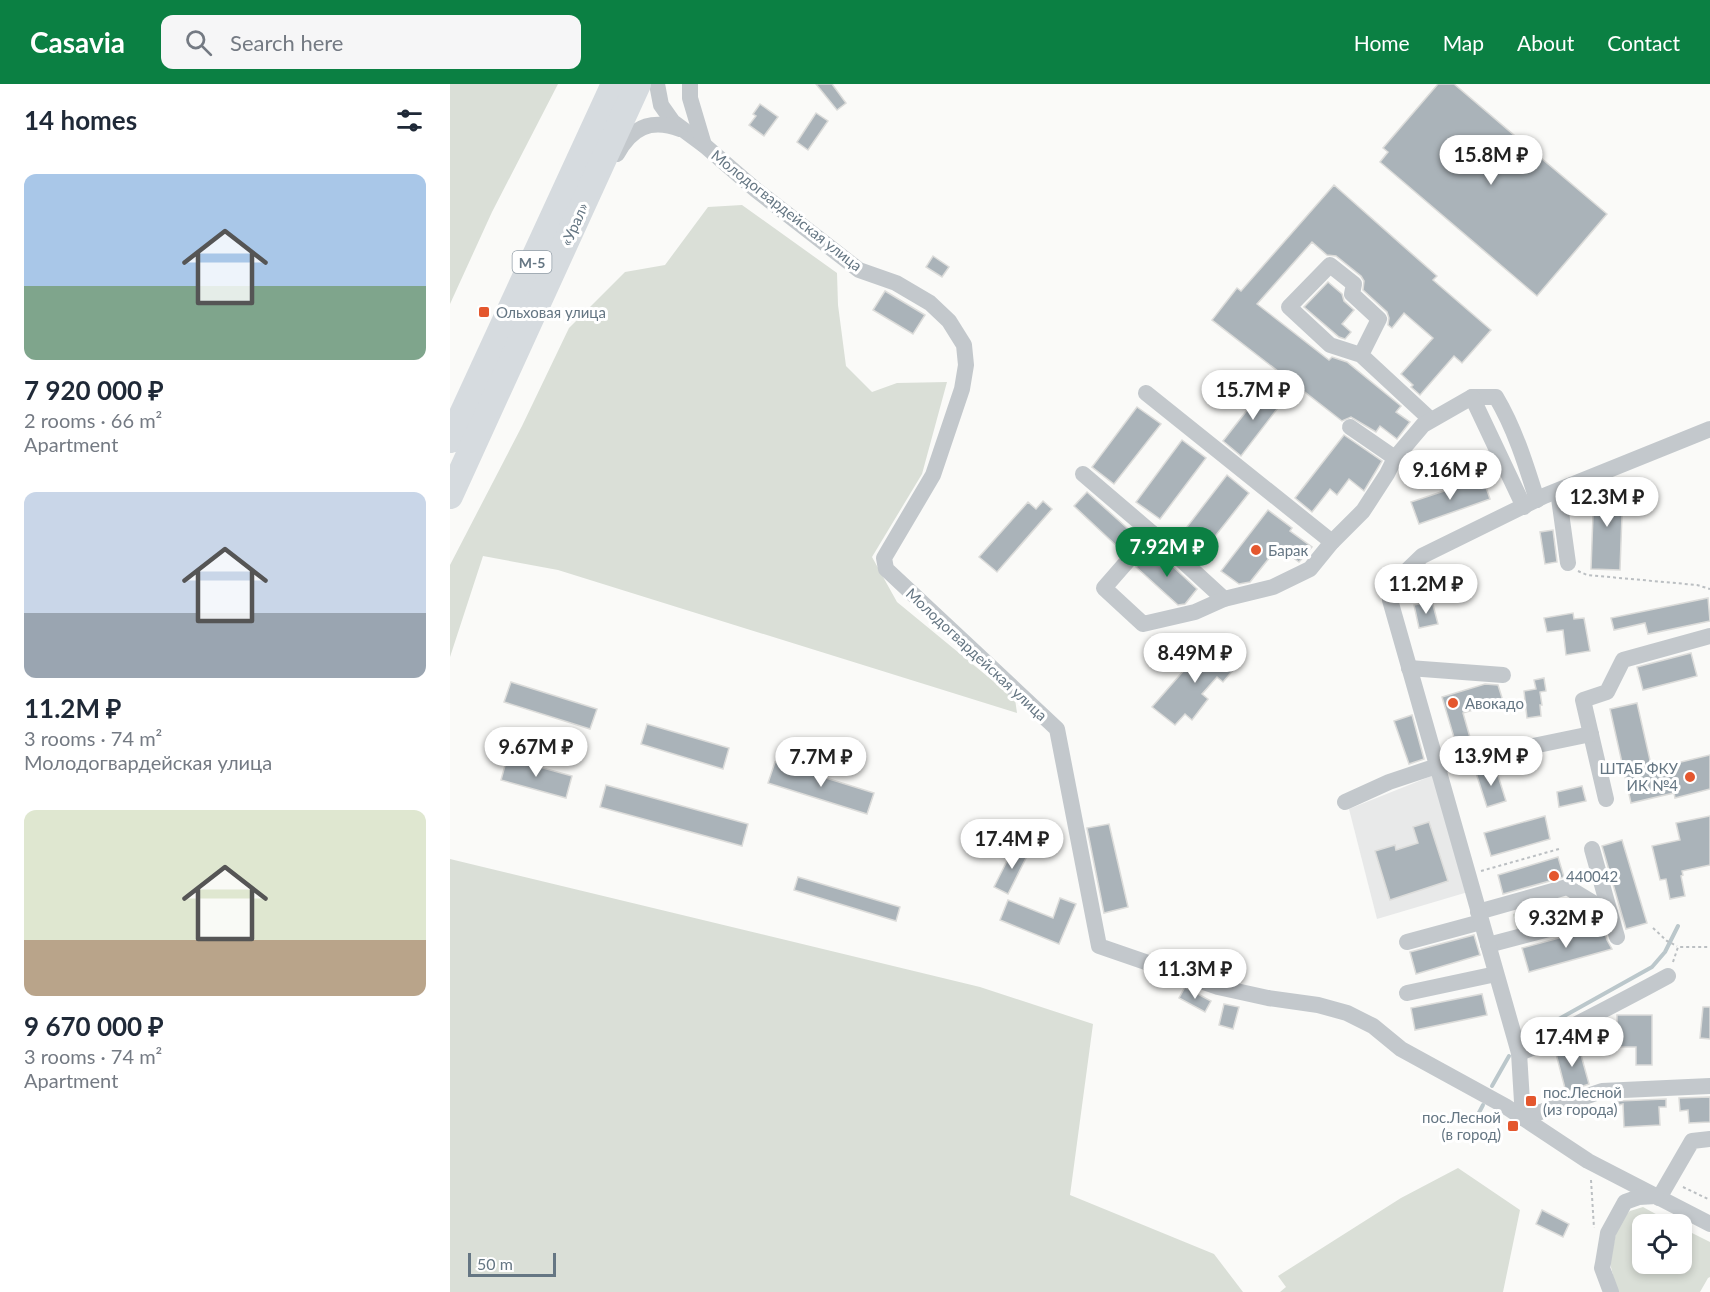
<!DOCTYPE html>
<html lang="en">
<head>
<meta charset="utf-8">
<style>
	body { margin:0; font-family:Lato,sans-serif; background:#f6f6f7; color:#1f2937; height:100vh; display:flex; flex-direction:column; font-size:22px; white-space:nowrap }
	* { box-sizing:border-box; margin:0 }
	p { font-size:20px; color:#747a83 }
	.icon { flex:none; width:33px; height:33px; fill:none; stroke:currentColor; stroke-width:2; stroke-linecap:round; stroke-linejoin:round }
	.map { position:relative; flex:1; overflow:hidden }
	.sheet { display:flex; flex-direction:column; background:#fff; width:450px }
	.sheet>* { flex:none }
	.controls { position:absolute; left:1182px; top:1130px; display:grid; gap:12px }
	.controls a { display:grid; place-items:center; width:60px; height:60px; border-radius:12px; background:#fff; box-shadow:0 3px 9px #0003; font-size:30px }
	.scale { position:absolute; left:18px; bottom:15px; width:88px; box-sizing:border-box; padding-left:6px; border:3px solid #657683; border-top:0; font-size:16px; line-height:21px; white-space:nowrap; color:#657683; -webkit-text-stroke:4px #fff; paint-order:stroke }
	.price { position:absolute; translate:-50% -51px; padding:0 14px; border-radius:21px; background:#fff; color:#222; font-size:20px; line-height:39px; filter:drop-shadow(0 2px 3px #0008) }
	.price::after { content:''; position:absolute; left:50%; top:36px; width:18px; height:14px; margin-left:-9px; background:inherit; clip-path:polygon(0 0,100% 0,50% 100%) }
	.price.on { background:#0b8043; color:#fff }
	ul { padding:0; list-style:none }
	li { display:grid; align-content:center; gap:12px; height:318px; padding:0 24px }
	li span { display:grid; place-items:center; height:186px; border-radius:12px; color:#555 }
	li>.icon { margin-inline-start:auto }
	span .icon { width:108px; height:108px; fill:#fffc; stroke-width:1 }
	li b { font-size:26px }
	h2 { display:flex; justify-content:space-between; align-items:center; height:72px; padding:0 24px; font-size:26px }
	header { display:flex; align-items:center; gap:36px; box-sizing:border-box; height:84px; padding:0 30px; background:#0b8043; color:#fff }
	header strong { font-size:28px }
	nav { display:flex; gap:33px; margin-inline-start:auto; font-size:21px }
	.search { width:420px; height:54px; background:#f6f6f7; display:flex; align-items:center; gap:15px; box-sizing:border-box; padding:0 21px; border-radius:12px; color:#747a83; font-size:22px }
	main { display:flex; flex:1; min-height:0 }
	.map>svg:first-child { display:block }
	.built { fill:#e8e9e9 }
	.green { fill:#dadfd7 }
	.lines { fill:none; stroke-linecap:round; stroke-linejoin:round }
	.stream { stroke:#bbc7cb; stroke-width:4 }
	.building { fill:#aab3b9; stroke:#dcdcda; stroke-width:1.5 }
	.path { stroke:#bbbfc2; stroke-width:2; stroke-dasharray:3 3; stroke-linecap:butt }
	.minor { stroke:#c3c8cc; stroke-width:16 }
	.highway { stroke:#d6dbdf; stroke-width:26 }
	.poi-dot { fill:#e4572e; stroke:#fff; stroke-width:2 }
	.labels { text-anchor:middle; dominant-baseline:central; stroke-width:6; stroke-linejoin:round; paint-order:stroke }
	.shield { fill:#fff; stroke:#939fa8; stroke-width:1.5 }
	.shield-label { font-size:14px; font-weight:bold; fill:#657683 }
	.street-label { font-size:15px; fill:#657683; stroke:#fff }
	.poi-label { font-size:15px; fill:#657683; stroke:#fff; text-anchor:start }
</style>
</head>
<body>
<header>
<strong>Casavia</strong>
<div class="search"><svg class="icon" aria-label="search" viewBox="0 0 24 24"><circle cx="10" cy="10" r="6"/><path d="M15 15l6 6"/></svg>Search here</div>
<nav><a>Home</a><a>Map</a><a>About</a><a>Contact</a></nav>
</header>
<main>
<section class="sheet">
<h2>14 homes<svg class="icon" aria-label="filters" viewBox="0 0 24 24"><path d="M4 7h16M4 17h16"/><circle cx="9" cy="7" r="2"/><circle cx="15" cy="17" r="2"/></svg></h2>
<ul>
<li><span style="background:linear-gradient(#a9c7e8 60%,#7fa58c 0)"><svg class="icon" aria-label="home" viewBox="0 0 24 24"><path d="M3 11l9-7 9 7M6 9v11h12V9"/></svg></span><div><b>7 920 000 ₽</b><p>2 rooms · 66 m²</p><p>Apartment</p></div></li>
<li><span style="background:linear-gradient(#c9d6e8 65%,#9aa5b1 0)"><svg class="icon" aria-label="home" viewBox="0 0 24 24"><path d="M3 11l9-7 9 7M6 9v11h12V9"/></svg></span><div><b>11.2M ₽</b><p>3 rooms · 74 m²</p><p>Молодогвардейская улица</p></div></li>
<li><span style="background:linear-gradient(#dfe7d0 70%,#b9a48a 0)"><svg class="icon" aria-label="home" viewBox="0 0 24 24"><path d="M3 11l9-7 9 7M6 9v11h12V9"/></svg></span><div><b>9 670 000 ₽</b><p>3 rooms · 74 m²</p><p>Apartment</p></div></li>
</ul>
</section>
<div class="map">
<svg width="1260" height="1208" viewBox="0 0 1260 1208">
	<rect width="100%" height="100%" fill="#fafaf8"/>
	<path class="built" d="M984,691l34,117 -91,27 -28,-110z"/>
	<g class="green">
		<path d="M0,0h108l-66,128 -42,92z"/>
		<path d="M292,121l95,68 1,32 8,61 26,26 25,-9 50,-1 -25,92 -50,83 25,45 118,97 2,14 -459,-143 -75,-14 -33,101v-92l72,-139 47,-98 56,-56 40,-7 43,-58z"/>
		<path d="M0,775l530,128 113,37 -23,171 144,59 29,38h-793z"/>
		<path d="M1110,818l5,20 -47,12 -5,-20z"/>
		<path d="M1008,1084l62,42 -17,82h-223l6,-5 -8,-11 123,-78z"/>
		<path d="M1193,1123l31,17h-32v39h40v-35l28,14v35l-2,1 -8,14h-83l-7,-29 8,-41 12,-11z"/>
	</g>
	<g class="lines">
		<g class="stream">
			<path d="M1073,955l129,-72 13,-15 13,-26"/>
			<path d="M1042,1002l17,-30"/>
			<path d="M1023,1040l10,-19"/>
		</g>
	</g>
	<g class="building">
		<path d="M366,0h16l14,19 -9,7z"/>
		<path d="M988,0h16l153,130 -70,82 -157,-134 8,-10 -5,-4z"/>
		<path d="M310,20l18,13 -14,19 -15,-11 7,-9 -3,-2z"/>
		<path d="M366,29l12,8 -20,29 -11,-8z"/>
		<path d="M884,101l103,91 -4,4 58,50 -29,33 -8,-7 -34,39 -9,-8 2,-2 -12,-11 32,-36 -29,-25 -12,15 -4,-3 1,-7 -2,-6 -24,-22 1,-9 -3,-5 -25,-20 -9,-1 -15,-13 -55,62 72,56 3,-3 15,5 54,44 -5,6 14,10 -13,17 -17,-13 -4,6 -25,-15 -9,4 -130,-101 25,-32 4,3z"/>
		<path d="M483,172l16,11 -7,10 -16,-10z"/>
		<path d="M878,198l14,12 2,7 10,9 -12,14 9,8 -6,7 -6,-2 -35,-30z"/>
		<path d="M435,207l40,24 -12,19 -40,-24z"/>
		<path d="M816,302l18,14 -43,56 -18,-15z"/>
		<path d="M687,323l24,17 -47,60 -22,-17z"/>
		<path d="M894,351l38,26 -18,30 -15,-12 -12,16 -7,-6 -18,23 -17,-14z"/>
		<path d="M732,356l24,18 -46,61 -24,-17z"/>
		<path d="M777,391l22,18 -47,60 -22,-17z"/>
		<path d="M1033,394l7,21 -71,25 -8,-22z"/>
		<path d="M1144,403h29l-3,83 -29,-1z"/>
		<path d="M637,408l49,44 -14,15 -48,-45z"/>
		<path d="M593,417l9,8 -55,63 -18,-15 49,-55 8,7z"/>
		<path d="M818,426l24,18 -2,3 22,16 -13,15 -21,-15 -28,35 -11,2 -18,-13z"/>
		<path d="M1103,446l4,32 -12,2 -5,-32z"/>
		<path d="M703,464l44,41 -12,15 -7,1 -42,-38z"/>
		<path d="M1258,514l2,23 -62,13 -3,-11 -31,7 -3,-12z"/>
		<path d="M982,517l6,23 -19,4 -5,-23z"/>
		<path d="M1123,529l1,6 10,-1 6,33 -24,4 -3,-25 -16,2 -3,-14z"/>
		<path d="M771,560l19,18 -17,20 -6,-5 -15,17 6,5 -16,21 -7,-6 -10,11 -23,-18 54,-62 9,7z"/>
		<path d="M1241,569l6,23 -54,14 -6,-23z"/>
		<path d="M1094,594l2,13 -6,1 2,13h-2l1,11 -14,2 -3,-27 12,-2 -2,-9z"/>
		<path d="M61,598l86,27 -7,20 -86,-27z"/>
		<path d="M1035,600l13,1 5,16 -40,12 10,35 -15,3 -16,-54z"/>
		<path d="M1187,619l15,66 58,-14v34l-35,9 -1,-5 -43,10 -21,-94z"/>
		<path d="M962,631l12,44 -15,5 -15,-43z"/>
		<path d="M197,640l82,24 -6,21 -82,-25z"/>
		<path d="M57,674l65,18 -6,22 -65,-18z"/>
		<path d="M325,678l99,31 -7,21 -99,-31z"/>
		<path d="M1045,682l11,35 -19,6 -11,-34z"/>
		<path d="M156,701l142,39 -6,22 -142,-39z"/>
		<path d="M1132,702l4,15 -27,6 -2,-15z"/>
		<path d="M1095,732l5,23 -59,17 -7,-23z"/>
		<path d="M1260,732v49l-28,6 1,4 -2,1 4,20 -15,3 -4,-20 -6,1 -8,-34 28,-6 -4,-17z"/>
		<path d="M979,738l19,59 -58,19 -15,-49 20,-6 1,5 22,-7 -5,-16z"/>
		<path d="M659,740l19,83 -24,6 -17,-85z"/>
		<path d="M1172,756l25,83 -21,6 -24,-83z"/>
		<path d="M565,761l14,7 -21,42 -14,-7z"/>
		<path d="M1108,773l6,20 -61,17 -5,-19z"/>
		<path d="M348,793l102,30 -4,14 -102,-31z"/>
		<path d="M610,814l16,6 -17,40 -59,-24 8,-20 45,18z"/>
		<path d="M1153,842l4,14 5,9 -83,23 -7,-24z"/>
		<path d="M1024,851l6,20 -64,19 -6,-22z"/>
		<path d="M735,903l26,14 -6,11 -26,-14z"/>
		<path d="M1032,910l5,21 -72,15 -4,-22z"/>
		<path d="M774,920l15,3 -6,22 -14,-4z"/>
		<path d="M1253,923h7v32l-10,-1z"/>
		<path d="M1167,931h35v50h-16v-18h-33v-20h14z"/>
		<path d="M1128,960l11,40 -23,8 -11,-42z"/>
		<path d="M1260,1013v25l-21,1 -1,-13 -8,1 -1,-13z"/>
		<path d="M1216,1015v8h-7l1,18 -36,2 -1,-23 -4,1 -1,-4z"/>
		<path d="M1092,1126l27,14 -6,13 -27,-13z"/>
	</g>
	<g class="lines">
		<g class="path">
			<path d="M1128,487l9,4 110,10 13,4"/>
			<path d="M1031,787l78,-22"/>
			<path d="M1203,844l14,13 10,5"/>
			<path d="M1223,878l5,-15h32"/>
			<path d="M1141,1096l3,48"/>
			<path d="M1233,1103l27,13"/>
		</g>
		<g class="minor">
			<path d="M207,0l4,21 12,17 31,23 52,45 103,80 37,13 34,20 19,18 15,24 2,20 -4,24 -29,86 -49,83 2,11 171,160 42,217 119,41 50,11 50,7 29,8 26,13 28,23 104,57 83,55 122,63"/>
			<path d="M240,0v14l14,47"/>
			<path d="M167,70c14,-26 33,-36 63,-25"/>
			<path d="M911,271l18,-36 -27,-25 2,-10 -24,-19 -41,42 41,38 31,10 69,64"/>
			<path d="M696,309l186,149"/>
			<path d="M1022,313h24c19,32 30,68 41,103"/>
			<path d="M900,343l45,31"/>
			<path d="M633,390l69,59 72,66"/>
			<path d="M1108,407l10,72"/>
			<path d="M702,449l-48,55 39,36 52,-12 29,-13 49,-12 37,-18 22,-27 31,-31 24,-37 8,-16 28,-33 49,-28 52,110"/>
			<path d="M959,584l94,7"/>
			<path d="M1156,715l-23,-99 24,-8 16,-32 87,-24"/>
			<path d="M895,718l44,-20 48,-16 154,-32"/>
			<path d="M1142,765l18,64"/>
			<path d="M1028,828l89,-25 43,26"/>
			<path d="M957,858l74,-20"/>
			<path d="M1038,861l122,-32 7,24"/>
			<path d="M957,909l89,-19"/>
			<path d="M1069,969c21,-7 31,-16 50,-25 33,-17 66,-34 99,-52"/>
			<path d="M1073,1034l-4,-65 -129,-453 3,-16 29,-28 122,-60 166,-67"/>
			<path d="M1073,1034l79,-27 108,-5"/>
			<path d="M1209,1114l33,-57 18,-2"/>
			<path d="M1161,1208l-9,-24 1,-5 5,-30 17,-31 14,-5 17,-1"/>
		</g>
		<g class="highway">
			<path d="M0,356l164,-356"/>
			<path d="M0,412l188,-412"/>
		</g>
	</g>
	<g class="poi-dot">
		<rect x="28" y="222" width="12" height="12" rx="3"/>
		<circle cx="806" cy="466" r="6"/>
		<circle cx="1003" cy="619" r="6"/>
		<circle cx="1240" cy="693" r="6"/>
		<circle cx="1104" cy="792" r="6"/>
		<rect x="1075" y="1011" width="12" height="12" rx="3"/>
		<rect x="1057" y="1036" width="12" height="12" rx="3"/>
	</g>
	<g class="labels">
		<rect class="shield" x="62.5" y="167" width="39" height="22" rx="4.5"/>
		<g class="shield-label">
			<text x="82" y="178">М-5</text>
		</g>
		<g class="street-label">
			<text transform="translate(337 126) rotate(38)">Молодогвардейская улица</text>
			<text transform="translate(124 140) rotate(-66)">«Урал»</text>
			<text transform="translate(527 570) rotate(43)">Молодогвардейская улица</text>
		</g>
		<g class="poi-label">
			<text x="46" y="228">Ольховая улица</text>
			<text x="818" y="466">Барак</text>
			<text x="1015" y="619">Авокадо</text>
			<text x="1228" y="684" text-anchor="end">ШТАБ ФКУ<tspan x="1228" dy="17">ИК №4</tspan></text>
			<text x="1116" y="792">440042</text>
			<text x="1093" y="1008">пос.Лесной<tspan x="1093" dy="17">(из города)</tspan></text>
			<text x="1051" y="1033" text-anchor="end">пос.Лесной<tspan x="1051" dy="17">(в город)</tspan></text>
		</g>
	</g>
</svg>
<div class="controls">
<a><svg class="icon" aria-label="locate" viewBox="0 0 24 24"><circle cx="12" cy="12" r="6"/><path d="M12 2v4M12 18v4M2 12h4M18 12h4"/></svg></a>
</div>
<div class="scale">50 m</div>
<b class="price" style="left:1041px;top:102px">15.8M ₽</b>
<b class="price" style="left:803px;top:337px">15.7M ₽</b>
<b class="price" style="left:1000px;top:417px">9.16M ₽</b>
<b class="price" style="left:1157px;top:444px">12.3M ₽</b>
<b class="price on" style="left:717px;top:494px">7.92M ₽</b>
<b class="price" style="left:976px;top:531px">11.2M ₽</b>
<b class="price" style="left:745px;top:600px">8.49M ₽</b>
<b class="price" style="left:86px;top:694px">9.67M ₽</b>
<b class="price" style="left:1041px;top:703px">13.9M ₽</b>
<b class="price" style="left:371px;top:704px">7.7M ₽</b>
<b class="price" style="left:562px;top:786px">17.4M ₽</b>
<b class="price" style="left:1116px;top:865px">9.32M ₽</b>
<b class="price" style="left:745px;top:916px">11.3M ₽</b>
<b class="price" style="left:1122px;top:984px">17.4M ₽</b>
</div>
</main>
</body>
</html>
